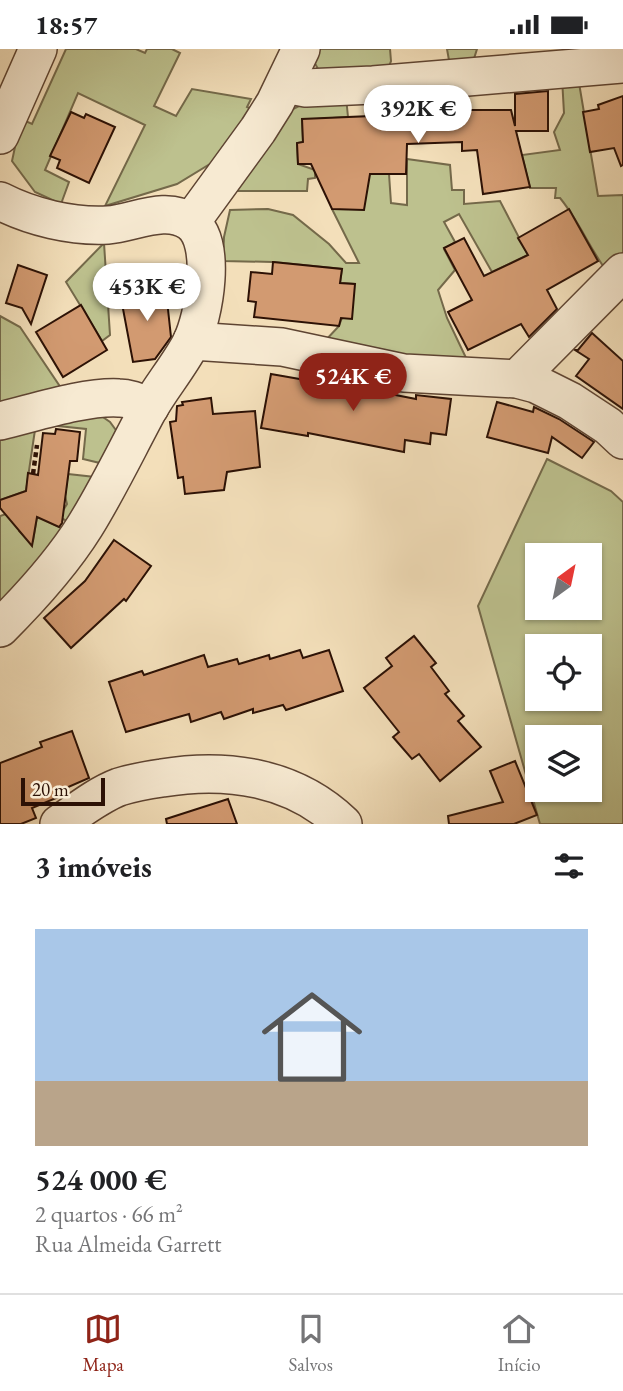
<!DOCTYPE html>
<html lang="pt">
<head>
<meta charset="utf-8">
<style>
	body { margin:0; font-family:"EB Garamond",serif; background:#f2f2f2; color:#202124; height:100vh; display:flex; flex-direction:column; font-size:26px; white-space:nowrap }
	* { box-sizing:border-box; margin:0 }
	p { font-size:23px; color:#757577 }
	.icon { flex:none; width:38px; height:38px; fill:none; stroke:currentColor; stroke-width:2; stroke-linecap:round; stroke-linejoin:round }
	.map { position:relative; height:775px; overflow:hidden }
	.details { display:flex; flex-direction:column; background:#fff; flex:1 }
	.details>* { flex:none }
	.needle { width:46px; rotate:33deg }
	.fabs { position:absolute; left:525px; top:494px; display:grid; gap:14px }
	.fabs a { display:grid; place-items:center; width:77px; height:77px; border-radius:0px; background:#fff; box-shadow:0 2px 5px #0004; font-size:35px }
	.scale { position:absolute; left:21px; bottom:18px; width:84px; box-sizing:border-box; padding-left:7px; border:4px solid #2c1105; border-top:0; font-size:19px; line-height:24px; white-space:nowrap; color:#2c1105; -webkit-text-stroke:5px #f7ead2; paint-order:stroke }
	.price { position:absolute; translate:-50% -60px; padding:0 16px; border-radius:24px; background:#fff; color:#222; font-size:23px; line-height:46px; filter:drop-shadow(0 2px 4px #0008) }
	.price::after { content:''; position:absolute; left:50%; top:42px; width:21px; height:16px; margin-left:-10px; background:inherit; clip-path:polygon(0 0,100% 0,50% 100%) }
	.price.on { background:#8f2418; color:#fff }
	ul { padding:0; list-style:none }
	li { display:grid; align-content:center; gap:14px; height:371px; padding:0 35px }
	li span { display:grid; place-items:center; height:217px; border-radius:0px; color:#555 }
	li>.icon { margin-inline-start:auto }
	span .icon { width:126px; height:126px; fill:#fffc; stroke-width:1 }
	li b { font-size:30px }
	h2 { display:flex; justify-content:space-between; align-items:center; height:84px; padding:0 35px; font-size:30px }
	.status { display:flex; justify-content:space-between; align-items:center; height:49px; padding:0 35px; background:#fff; direction:ltr }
	.status svg { height:19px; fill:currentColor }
	.tab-bar { display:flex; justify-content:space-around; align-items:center; height:98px; border-top:2px solid #e0e0e0; background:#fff; font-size:19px; color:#757577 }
	.tab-bar a { display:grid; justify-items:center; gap:4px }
	.tab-bar .on { color:#8f2418 }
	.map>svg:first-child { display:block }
	.green { fill:#bdc18e; stroke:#74694a; stroke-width:2; fill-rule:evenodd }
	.building { fill:#d29a71; stroke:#2c1105; stroke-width:2 }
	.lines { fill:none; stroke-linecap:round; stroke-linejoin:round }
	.minor-casing { stroke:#5e4432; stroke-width:40 }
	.path { stroke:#2c1105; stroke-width:4.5; stroke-dasharray:5 3.5; stroke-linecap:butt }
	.minor { stroke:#f7ead2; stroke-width:37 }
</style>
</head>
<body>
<div class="status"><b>18:57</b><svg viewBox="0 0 49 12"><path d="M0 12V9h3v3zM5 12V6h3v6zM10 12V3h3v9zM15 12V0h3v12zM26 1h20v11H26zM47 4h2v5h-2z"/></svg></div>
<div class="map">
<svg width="623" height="775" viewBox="0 0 623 775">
	<rect width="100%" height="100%" fill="#f3dfba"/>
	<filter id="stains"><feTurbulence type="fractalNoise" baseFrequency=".00286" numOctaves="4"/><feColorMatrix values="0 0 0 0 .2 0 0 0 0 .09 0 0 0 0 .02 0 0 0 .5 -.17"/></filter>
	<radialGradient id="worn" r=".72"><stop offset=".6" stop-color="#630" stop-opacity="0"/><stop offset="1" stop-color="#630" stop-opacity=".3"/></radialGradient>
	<g class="green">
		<path d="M66,0h70l9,4 2,-4h25l8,4 -26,53 22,10 16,-27 59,10 -4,8 9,4 -33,45 -46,28 -72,22 40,-81 -67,-32 -33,77 24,12 -8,22 -26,-12 -23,-31 9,-42 11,5z"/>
		<path d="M315,0h75l1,12 -4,11 -57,2 -12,-5 -6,-11z"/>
		<path d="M447,0h30l-5,16 -22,1z"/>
		<path d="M578,28l20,119 25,-1v63l-15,15c-18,-24 -29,-52 -48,-75h-5l1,-10h-26l-8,-33 38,-5 -6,-18 10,-19 -2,-35z"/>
		<path d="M346,48l2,20 -46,3 1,22 -6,1 1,21 17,6v8l-7,1 -1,12h-72l56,-81 20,-10z"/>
		<path d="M407,110l43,6 2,25h12v14l36,-3 28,54 -36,17 -33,-58 -15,8 11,20 -11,7 11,21 -17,20 9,28 21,44 -27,3 -116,-24 14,-15 15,-42 -14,-1 2,-14 -69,-7 -50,-1 1,-24 6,-27 38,-1 25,6 36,29 17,19h13l-27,-54 27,-37 30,2 2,29 16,2z"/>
		<path d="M104,194l6,92 -8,6 -36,-59z"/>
		<path d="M0,267l20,11 43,64 -63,16z"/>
		<path d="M97,364l13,9 8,11 -18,30 -17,-4 3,-30 -38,-4z"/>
		<path d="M36,374l-10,68 -26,9v-68z"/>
		<path d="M547,410l64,32 12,11v322h-83l-62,-218zM537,506h53v52h-53zM537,597h53v52h-53zM537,688h53v52h-53z"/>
		<path d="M68,425l27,3 3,4c-27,45 -58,86 -94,126l-4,-7v-84l24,-8 -5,23 9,9 5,1 4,-24 13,2 1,4 13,6 5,-7 -10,-5 8,-13 -2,-8z"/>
	</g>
	<g class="building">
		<path d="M548,42v40h-32l14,56 -47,7 -6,-44 -15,1v-9l-55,2 -1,30h-36l-6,36 -32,-1 -21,-45h-13l-1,-21 6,-1 -1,-23 69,-3v-6h51v-3l30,-1v4h59l4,16v-32z"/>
		<path d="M623,47v69l-2,1 -7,-18 -24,4 -7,-40 16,-3 -1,-4z"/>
		<path d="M71,63l13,6 2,-4 29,13 -26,56 -32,-15 3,-8 -10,-4z"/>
		<path d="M569,160l29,52 -51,29 10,19 -28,28 -8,-13 -53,26 -20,-38 24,-12 -28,-52 20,-10 20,38 44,-21 -10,-17z"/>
		<path d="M273,213l69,7 -2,14 15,1 -3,35 -11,-1 -2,8 -85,-9 2,-15 -8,-1 3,-29 21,2z"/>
		<path d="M18,216l29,10 -16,49 -9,-16 -16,-5z"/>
		<path d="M166,242l5,46 -16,22 -22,3 -13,-69z"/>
		<path d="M81,256l26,45 -44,27 -27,-45z"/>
		<path d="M592,284l31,28v48l-47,-33 13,-17 -14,-9h3z"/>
		<path d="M271,325l63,11v-2l82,16v-4l35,4 -5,36 -15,-2 -1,11 -25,-4 -1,12 -96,-19v3l-47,-8z"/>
		<path d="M211,349l2,16 42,-3 5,56 -33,5 -3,18 -39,4 -2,-17 -5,1 -8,-56 6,-1 1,-15 6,-1 -1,-3z"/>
		<path d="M497,353l36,10 1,-5 25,12 35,23 -12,16 -30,-21 -4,16 -61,-16z"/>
		<path d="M56,380l24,3 -3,29h-7l-8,62 -3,4 -22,-10 -5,29 -32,-38v-8l26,-9 2,-18 10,2 5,-42 12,1z"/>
		<path d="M114,491l37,26 -25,35 -2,-2 -53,49 -27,-30 41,-37z"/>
		<path d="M414,587l22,27 -5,4 18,24 -4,3 19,22 -6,5 23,26 -41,34 -21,-27 -7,5 -19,-22 6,-5 -35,-44 28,-22 -6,-8z"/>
		<path d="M300,601l3,8 26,-8 14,41 -57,19 -3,-5 -30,8v-4l-29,10 -3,-7 -30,10 -2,-8 -63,18 -17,-50 33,-11 2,4 60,-20 4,12 29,-8 2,5 30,-9 1,4z"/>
		<path d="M72,682l17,47 -30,13 2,5 -29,12 4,10 -15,6h-21v-61l42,-16 -2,-5z"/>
		<path d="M515,712l22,54 -23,9h-65l-1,-8 55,-14 -13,-31z"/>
		<path d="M228,750l9,25h-70l-1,-5z"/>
	</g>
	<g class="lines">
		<g class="minor-casing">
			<g id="minor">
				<path d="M285,35l21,4 67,-3 250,-21"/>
				<path d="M0,86l38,-86"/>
				<path d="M0,152c31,16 72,26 108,24 26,-2 58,-20 82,-3 28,19 14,95 1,121 -12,23 -30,44 -43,67 -21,39 -40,79 -63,116 -23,37 -55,72 -85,102"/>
				<path d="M191,173l67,-92 17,-27 26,-54"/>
				<path d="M192,292l90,6 122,26 113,6 19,5 34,17 38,25 15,14"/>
				<path d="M517,330l106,-107"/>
				<path d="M0,372c34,-8 85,-25 119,-23 11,0 21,5 31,9"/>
				<path d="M59,775c19,-13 39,-29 60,-37 13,-4 29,-7 43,-9 65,-11 132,-1 181,46"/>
			</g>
		</g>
		<path class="path" d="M33,425l4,-29"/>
		<use href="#minor" class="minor"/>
	</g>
	<rect width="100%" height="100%" filter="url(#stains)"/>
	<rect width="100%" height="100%" fill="url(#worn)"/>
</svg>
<div class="fabs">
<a><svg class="needle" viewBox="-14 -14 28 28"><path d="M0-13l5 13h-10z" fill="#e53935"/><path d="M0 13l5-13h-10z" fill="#757577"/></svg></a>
<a><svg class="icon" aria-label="locate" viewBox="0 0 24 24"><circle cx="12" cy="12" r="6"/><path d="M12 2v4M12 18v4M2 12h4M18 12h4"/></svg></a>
<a><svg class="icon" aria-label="layers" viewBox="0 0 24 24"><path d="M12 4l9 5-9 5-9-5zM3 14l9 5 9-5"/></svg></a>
</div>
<div class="scale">20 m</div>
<b class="price" style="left:418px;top:96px">392K €</b>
<b class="price" style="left:147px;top:274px">453K €</b>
<b class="price on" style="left:353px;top:364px">524K €</b>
</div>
<section class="details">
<h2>3 imóveis<svg class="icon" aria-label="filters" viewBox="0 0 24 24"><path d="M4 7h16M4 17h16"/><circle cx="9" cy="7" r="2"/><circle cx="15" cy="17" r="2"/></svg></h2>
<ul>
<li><span style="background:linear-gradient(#a9c7e8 70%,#b9a48a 0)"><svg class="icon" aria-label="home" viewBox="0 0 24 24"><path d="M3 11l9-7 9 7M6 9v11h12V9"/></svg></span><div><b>524 000 €</b><p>2 quartos · 66 m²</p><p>Rua Almeida Garrett</p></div></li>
</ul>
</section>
<nav class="tab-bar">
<a class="on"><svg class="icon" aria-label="map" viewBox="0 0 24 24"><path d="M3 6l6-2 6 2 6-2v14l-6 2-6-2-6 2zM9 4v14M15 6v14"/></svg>Mapa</a>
<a><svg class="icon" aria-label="saved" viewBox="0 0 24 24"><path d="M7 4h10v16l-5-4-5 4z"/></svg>Salvos</a>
<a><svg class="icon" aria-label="home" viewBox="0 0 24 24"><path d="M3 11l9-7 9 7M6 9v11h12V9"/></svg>Início</a>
</nav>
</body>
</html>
